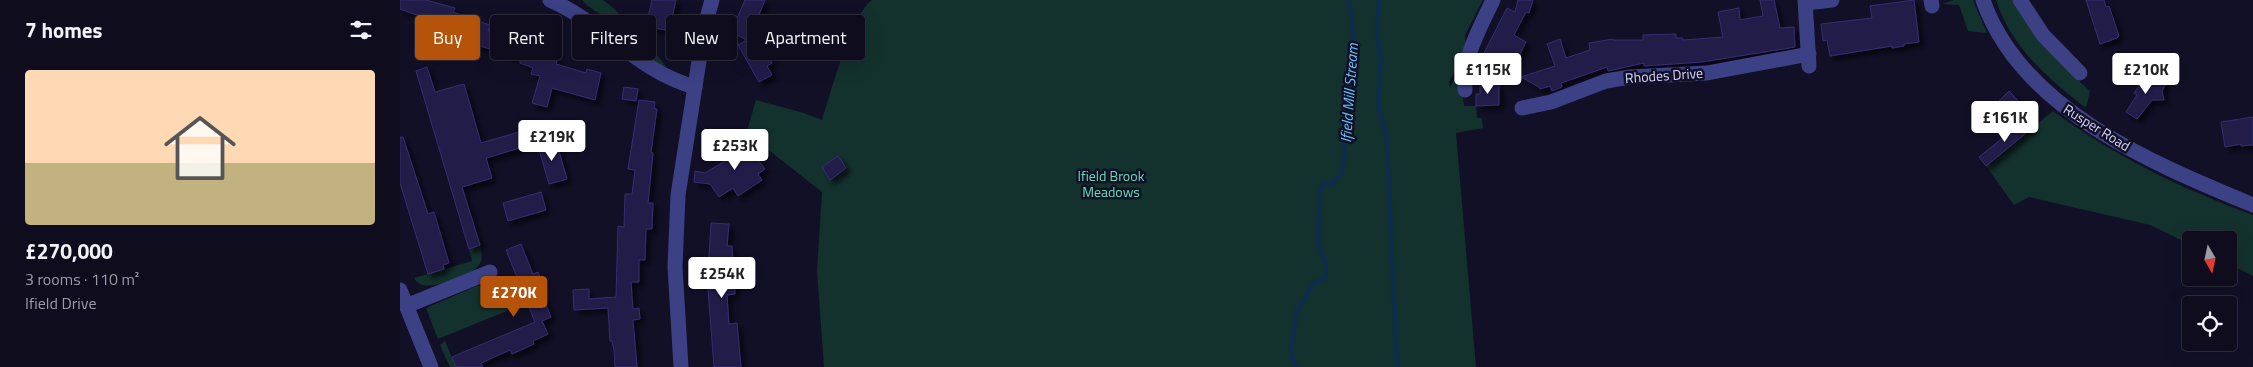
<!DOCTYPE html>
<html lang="en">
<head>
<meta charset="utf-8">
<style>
	body { margin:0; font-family:"Titillium Web",sans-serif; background:#171526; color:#f1f3f6; height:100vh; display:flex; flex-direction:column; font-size:19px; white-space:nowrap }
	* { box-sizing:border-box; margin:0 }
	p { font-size:16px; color:#9b9ba4 }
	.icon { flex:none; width:28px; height:28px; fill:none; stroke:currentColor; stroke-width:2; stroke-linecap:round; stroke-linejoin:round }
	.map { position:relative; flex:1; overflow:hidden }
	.details { display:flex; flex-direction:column; background:#0e0c1d; width:400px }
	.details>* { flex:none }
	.guide { position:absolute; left:15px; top:15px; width:475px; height:45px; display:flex; gap:10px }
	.needle { width:32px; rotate:171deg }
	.tools { position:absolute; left:1782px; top:231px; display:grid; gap:10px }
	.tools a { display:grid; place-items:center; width:55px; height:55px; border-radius:5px; background:#0e0c1d; box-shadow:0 5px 20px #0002,0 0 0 1px #2e2c3b; font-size:25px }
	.price { position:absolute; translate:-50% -42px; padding:0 11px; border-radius:5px; background:#fff; color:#222; font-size:16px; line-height:32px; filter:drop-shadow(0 1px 2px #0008) }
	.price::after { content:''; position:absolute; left:50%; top:30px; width:15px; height:11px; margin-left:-8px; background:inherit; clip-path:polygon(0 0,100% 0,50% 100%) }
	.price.on { background:#b45309; color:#fff }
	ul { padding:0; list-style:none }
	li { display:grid; align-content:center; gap:10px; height:265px; padding:0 25px }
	li span { display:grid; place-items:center; height:155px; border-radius:5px; color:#555 }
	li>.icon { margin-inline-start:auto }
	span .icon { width:90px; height:90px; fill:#fffc; stroke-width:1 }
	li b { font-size:21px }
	h2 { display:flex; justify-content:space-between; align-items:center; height:60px; padding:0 25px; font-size:21px }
	.tag { padding:0 18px; border-radius:5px; background:#0e0c1d; box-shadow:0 5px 20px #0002,0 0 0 1px #2e2c3b; font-size:18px; line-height:45px }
	.tag.on { background:#b45309; color:#fff }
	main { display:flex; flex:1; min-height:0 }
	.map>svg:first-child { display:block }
	.green { fill:#13312d }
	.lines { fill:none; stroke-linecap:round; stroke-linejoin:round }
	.stream { stroke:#0f2c4c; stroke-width:4.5 }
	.building { fill:#211c48; stroke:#352e73; filter:url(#shadow) }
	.minor { stroke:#3c4085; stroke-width:15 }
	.labels { text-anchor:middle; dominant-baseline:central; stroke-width:5; stroke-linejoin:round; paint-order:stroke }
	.street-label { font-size:14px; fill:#d7d6fe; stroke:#121027 }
	.park-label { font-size:14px; fill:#62dfb4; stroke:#121027 }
	.water-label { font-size:15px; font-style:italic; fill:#66c6fd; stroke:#121027 }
</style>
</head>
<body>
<main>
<section class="details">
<h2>7 homes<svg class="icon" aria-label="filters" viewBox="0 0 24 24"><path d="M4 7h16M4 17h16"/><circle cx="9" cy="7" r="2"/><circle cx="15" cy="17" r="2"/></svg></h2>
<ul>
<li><span style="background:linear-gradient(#ffd9b3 60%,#c2b280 0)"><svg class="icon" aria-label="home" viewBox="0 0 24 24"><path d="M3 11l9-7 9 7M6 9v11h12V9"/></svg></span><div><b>£270,000</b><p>3 rooms · 110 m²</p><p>Ifield Drive</p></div></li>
</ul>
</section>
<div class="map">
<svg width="1853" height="367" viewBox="0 0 1853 367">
	<defs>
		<filter id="shadow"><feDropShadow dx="4.5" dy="4.5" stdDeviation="2.5" flood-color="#0009"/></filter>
	</defs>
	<rect width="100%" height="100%" fill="#121027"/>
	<g class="green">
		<path d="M182,0c6,0 15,0 20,0 12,4 55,55 65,67 -23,-7 -36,-29 -54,-44 -9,-8 -24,-14 -31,-23z"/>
		<path d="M472,0h611l-18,35c3,13 -9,35 -16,47l1,5 10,-16 4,35h12l1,12h5l1,10 -27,5 20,234h-652l-7,-96 5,-79 -65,-51 1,-7 -11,-3 9,-31 48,13 18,7c9,-27 29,-105 50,-120z"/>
		<path d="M1554,0h19l14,33 -19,-2 -9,-26 -17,-1z"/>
		<path d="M1596,0h18c18,38 46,63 76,91l-4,17c-38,-29 -75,-61 -90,-108z"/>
		<path d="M1653,111c61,45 129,78 200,104v61l-24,-12v-24h-38v5l-41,-20 -121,-28 -15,8 -28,-39z"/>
		<path d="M80,245c3,12 3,18 -7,26 -14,6 -50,25 -59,7l58,-17 -3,-12z"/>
		<path d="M110,284l9,22 -81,33 -12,-31 51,-22h6l5,7z"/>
		<path d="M45,341l11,26h-6l-10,-22z"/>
	</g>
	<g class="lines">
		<g class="stream">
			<path d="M979,0l-2,35 4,26 -3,44 9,35 10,227"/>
			<path d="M895,367l-4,-16 6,-40 17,-28 11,-5 1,-14 -8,-20 2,-56 4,-5 7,2 11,-13 3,-18 -1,-19 7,-31 -3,-20 5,-46 -1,-20 -4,-18"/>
		</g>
	</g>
	<g class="building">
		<path d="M0,0h26l29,8 -2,4 37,13 -2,6 36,10 -2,6 36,11 -2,6 30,9 1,-4 14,4 -6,27 -43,-12 -5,19 -15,-4 8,-27 -9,-2 2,-6 -13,-5 1,-5 -93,-27v-12l-28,-10z"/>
		<path d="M252,0h24l-7,31 -23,-5z"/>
		<path d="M345,0h20l-12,29 19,34 -5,3 5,9 -13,7 -21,-37 9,-5 -16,-8z"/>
		<path d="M1118,0h15l-4,13 -3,-1 -12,23 12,7 -15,30 -29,-15 25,-49 8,4z"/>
		<path d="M1360,0h14l6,28 14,-1 1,20 -93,15 -58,4v-3l-36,8 -1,-4 -46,16 1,4 -10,4 -2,-5 -10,3 -1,-2 -18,-10 34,-11 -8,-22 13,-5 6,19 24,-8 -1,-7 24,-4v1h30v-5l33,-1v4h7v2l40,-3 -5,-25 21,-4 1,12 23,-4z"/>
		<path d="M1514,0l5,42 -15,2v2l-12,2v-2l-62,10 -3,-16 -4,1 -2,-17 51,-6 -2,-12z"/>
		<path d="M1686,0h18l2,7 3,-1 10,30 -2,2 -17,6z"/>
		<path d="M27,67l8,25 29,-8 17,59 38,-11 4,15 -37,11 6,20 -30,9 18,58 -11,4 -53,-178z"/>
		<path d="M1748,72l18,12 -4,7 2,9h-12l-15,19 -11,-7 11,-17 -3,-2z"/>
		<path d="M1080,84h19v21l-23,1v-12h4z"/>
		<path d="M224,87l14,2 -2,12 -14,-2z"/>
		<path d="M1609,91l17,18 -12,11 -16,-18z"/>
		<path d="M239,100l16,2 -1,6 3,1 -6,43 2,1 -5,50h5l-1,26h-6l-1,31h-6v22h-8l2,27 6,-1 1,11 -7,1 4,47h-22l-1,-17 -2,-9h-2l-2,-33 -34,2 -1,-20 16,-1v10l27,-2 2,-71 6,1 1,-33h7l3,-24 -7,-1z"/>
		<path d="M1853,117v28l-12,1v-2l-16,3 -4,-25z"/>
		<path d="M1625,120l7,8 -46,38 -7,-9z"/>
		<path d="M347,132l11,2 -5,19 12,16 -7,5 4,6 -24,16 -5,-8 -14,9 -9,-13 -16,-2 1,-11 10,2 35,-21 -2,-3 6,-5z"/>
		<path d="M0,137h3l25,77 6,-2 15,51 -6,2 1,4 -16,5 -28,-91z"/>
		<path d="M156,141l11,38 -18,5 -11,-38z"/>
		<path d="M438,156l8,12 -16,12 -8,-13z"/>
		<path d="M141,192l5,18 -38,11 -5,-18z"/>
		<path d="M311,223l18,1 -2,22h5l3,48 -8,1 2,29 8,-1 4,44h-27l-6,-78h3l-2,-32z"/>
		<path d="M121,244l12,30 5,-2 5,13 -5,1 13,31 -9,4 6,13 -15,7 1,3 -22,10 -2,-4 -29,13 2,4h-27l-4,-10 83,-35 -29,-72z"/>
	</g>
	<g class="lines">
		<g class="minor">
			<path d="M150,0c53,23 88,72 145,87"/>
			<path d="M1405,0l4,66"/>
			<path d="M1531,0l1,6"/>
			<path d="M1583,0c38,110 171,164 270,205"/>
			<path d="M1620,0l23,35 37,38"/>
			<path d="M1406,3l26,-3"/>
			<path d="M1065,90c-2,-34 14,-60 28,-90"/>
			<path d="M1122,108l29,-6 55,-21 24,-4 77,-4 102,-19"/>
			<path d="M0,290l31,77"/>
			<path d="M6,306l84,-34"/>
			<path d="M281,367l-6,-100 3,-72 26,-166 8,-29"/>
		</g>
	</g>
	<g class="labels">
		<g class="street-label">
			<text transform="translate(1264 75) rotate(-4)">Rhodes Drive</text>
			<text transform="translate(1697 127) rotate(32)">Rusper Road</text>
		</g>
		<g class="park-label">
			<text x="711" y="175">Ifield Brook<tspan x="711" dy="16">Meadows</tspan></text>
		</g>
		<g class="water-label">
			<text transform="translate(949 93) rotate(-86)">Ifield Mill Stream</text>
		</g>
	</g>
</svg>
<div class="tools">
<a><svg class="needle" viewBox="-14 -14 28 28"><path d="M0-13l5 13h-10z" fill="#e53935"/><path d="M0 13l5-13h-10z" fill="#9b9ba4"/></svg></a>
<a><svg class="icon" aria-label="locate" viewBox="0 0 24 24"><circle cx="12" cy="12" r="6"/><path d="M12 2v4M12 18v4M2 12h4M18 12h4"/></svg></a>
</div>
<b class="price" style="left:1088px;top:95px">£115K</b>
<b class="price" style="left:1746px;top:95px">£210K</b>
<b class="price" style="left:1605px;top:143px">£161K</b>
<b class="price" style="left:152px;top:162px">£219K</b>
<b class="price" style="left:335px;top:171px">£253K</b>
<b class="price" style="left:322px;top:299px">£254K</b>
<b class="price on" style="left:114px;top:318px">£270K</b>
<div class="guide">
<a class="tag on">Buy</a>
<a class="tag">Rent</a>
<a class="tag">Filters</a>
<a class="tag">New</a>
<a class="tag">Apartment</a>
</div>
</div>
</main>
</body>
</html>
